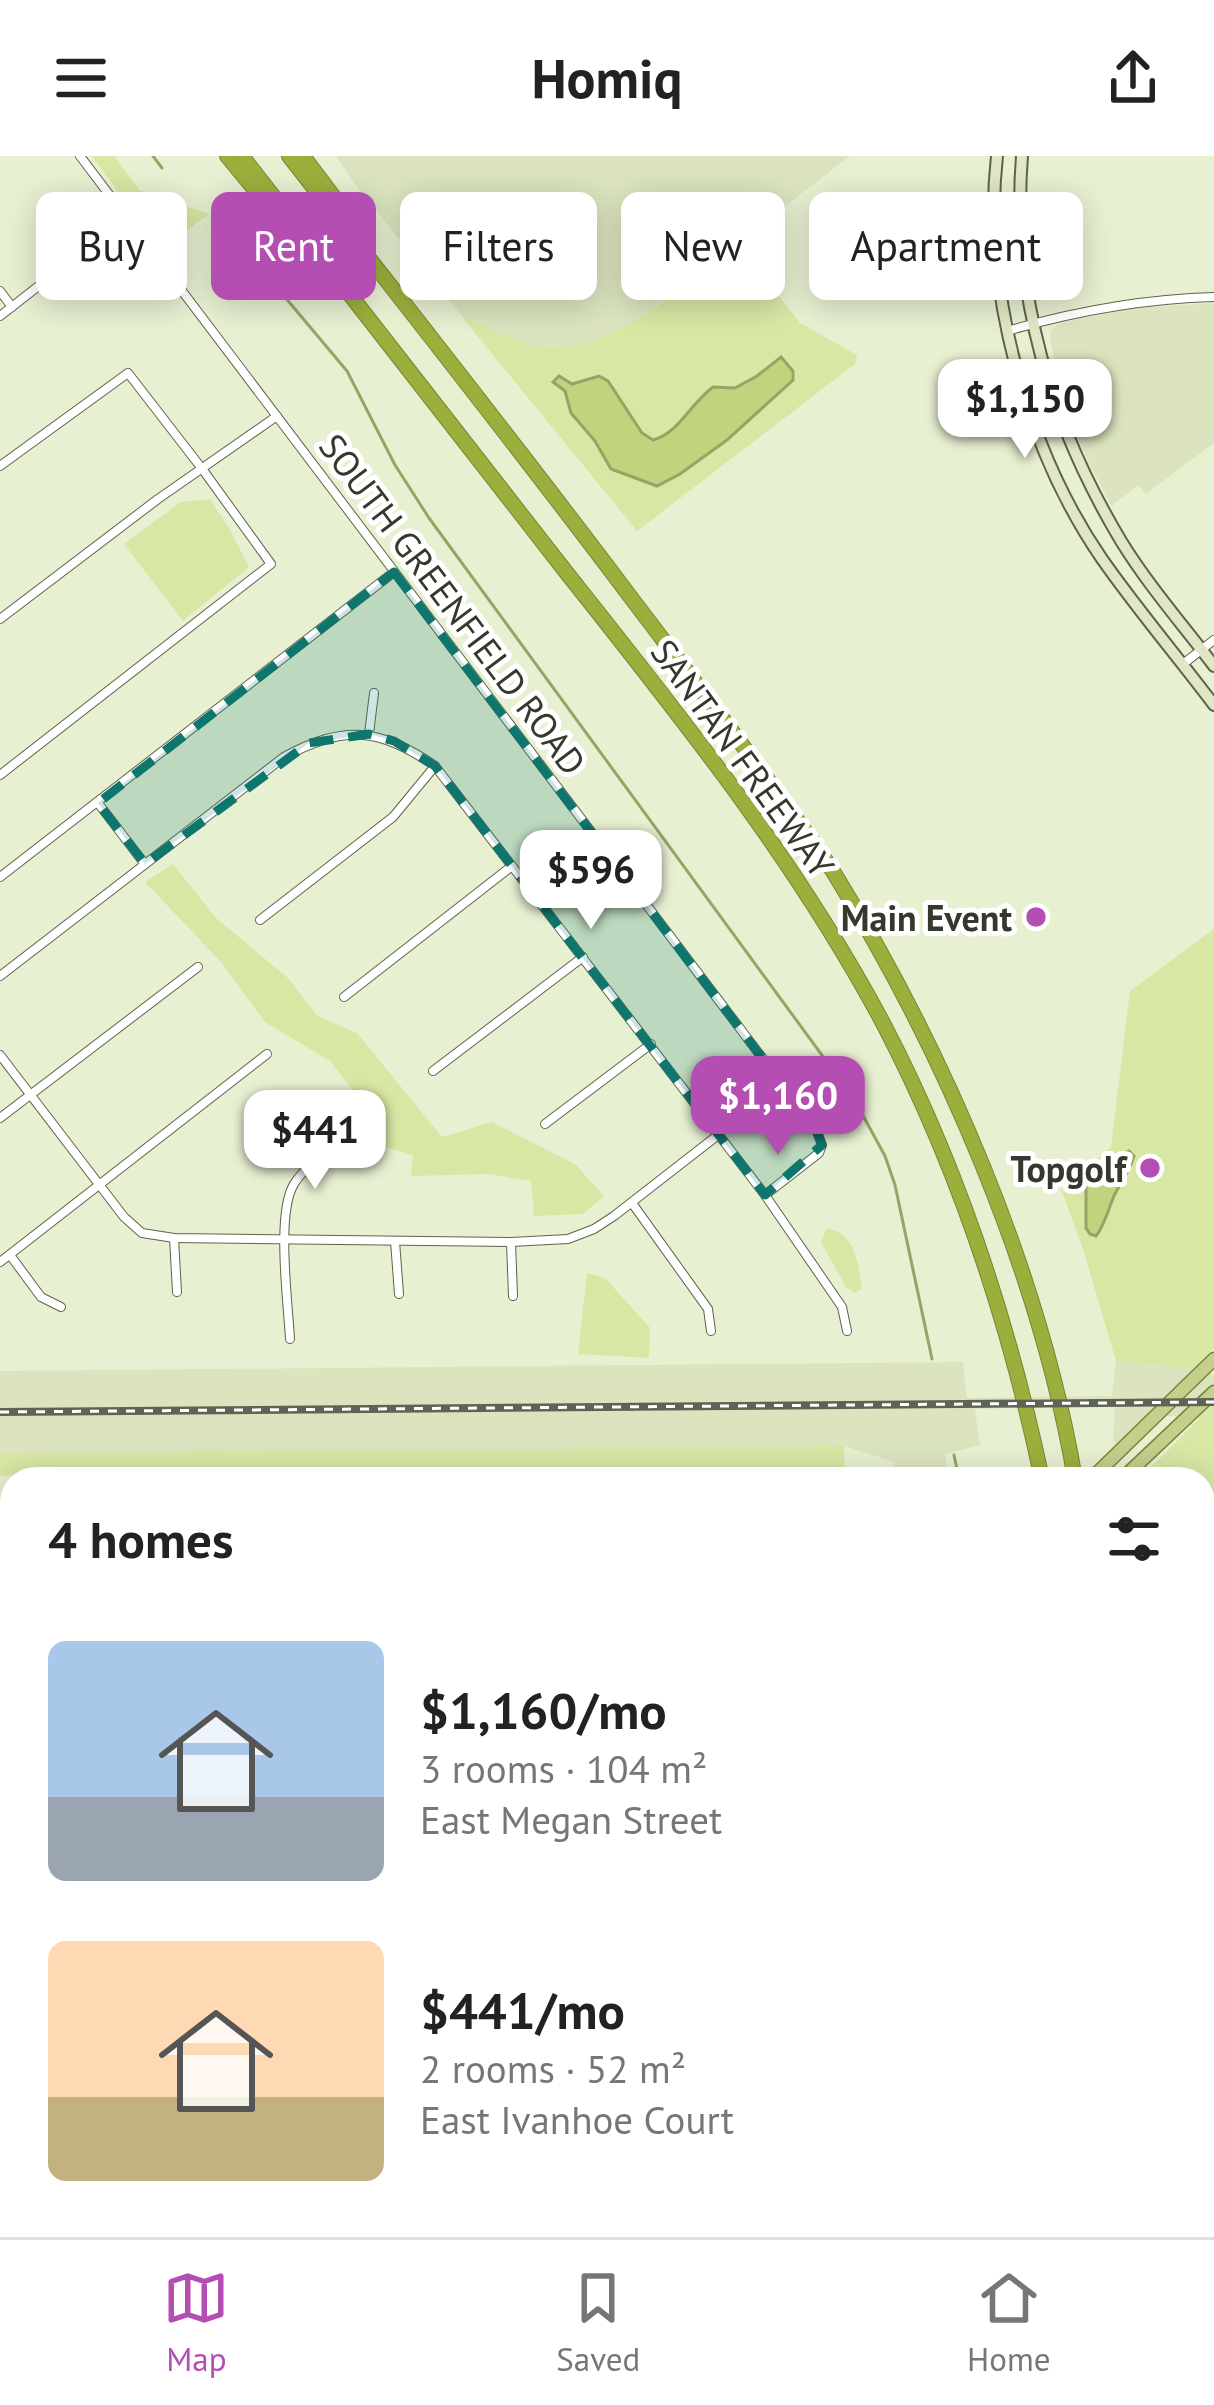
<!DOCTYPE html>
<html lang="en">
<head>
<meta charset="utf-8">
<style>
	body { margin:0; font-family:"PT Sans",sans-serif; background:#f6f6f6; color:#222; height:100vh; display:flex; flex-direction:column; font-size:45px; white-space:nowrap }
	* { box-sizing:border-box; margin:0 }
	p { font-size:39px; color:#767676 }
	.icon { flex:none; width:66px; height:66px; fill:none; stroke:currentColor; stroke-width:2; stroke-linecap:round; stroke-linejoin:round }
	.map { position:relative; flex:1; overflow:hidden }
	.details { position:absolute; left:0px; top:1311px; width:1215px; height:771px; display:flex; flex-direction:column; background:#fff; border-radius:36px 36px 0 0; box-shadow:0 6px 30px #0003 }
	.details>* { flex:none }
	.guide { position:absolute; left:36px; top:36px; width:1143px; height:108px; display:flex; gap:24px }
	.price { position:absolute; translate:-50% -102px; padding:0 27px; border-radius:24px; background:#fff; color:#222; font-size:39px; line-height:78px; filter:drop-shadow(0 3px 6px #0008) }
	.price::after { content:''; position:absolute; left:50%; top:72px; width:36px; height:27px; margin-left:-18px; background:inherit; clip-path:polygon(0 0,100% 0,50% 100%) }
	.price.active { background:#b54eb2; color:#fff }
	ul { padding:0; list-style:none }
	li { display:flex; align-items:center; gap:36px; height:300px; padding:0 48px }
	li span { display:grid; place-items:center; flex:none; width:336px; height:240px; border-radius:18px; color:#555 }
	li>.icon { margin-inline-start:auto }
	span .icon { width:144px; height:144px; fill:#fffc; stroke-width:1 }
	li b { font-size:51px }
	h2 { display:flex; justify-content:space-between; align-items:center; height:144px; padding:0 48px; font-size:51px }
	.pill { padding:0 42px; border-radius:18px; background:#fff; box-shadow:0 6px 30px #0003; font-size:42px; line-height:108px }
	.pill.active { background:#b54eb2; color:#fff }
	header { display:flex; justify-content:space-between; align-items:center; height:156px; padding:0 48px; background:#fff; font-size:54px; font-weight:600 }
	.tab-bar { display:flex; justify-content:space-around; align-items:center; height:168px; border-top:3px solid #e0e0e0; background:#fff; font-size:33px; color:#767676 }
	.tab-bar a { display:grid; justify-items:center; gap:6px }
	.tab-bar .active { color:#b54eb2 }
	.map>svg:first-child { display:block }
	.built { fill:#dbe4bf }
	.green { fill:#d8e7a4 }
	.water { fill:#c1d37c; stroke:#97a464; stroke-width:3 }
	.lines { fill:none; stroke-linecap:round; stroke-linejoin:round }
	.stream { stroke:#97a464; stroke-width:3 }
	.minor-casing { stroke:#5e644b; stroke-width:10 }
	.tertiary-casing { stroke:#5e644b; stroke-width:12 }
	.secondary-casing { stroke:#5e644b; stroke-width:14 }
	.primary-casing { stroke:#778536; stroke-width:15 }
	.motorway-casing { stroke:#778536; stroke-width:16 }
	.minor { stroke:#fff; stroke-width:8 }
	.tertiary { stroke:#fff; stroke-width:9 }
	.secondary { stroke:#e1e7c4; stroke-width:10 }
	.primary { stroke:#c3cf8a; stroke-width:12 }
	.motorway { stroke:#9baf3c; stroke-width:14 }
	.rail-casing { stroke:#5f6353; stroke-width:8 }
	.rail { stroke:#fff; stroke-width:3; stroke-dasharray:9; stroke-linecap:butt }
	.marked { fill:#0f766e; fill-opacity:0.2; stroke:#0f766e; stroke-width:9; stroke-dasharray:24 15; stroke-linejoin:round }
	.poi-dot { fill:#b54eb2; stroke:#fff; stroke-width:4.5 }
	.labels { text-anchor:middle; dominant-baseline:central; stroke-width:10; stroke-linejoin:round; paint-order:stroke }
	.street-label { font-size:36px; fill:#35382c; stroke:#fff }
	.poi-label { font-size:36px; font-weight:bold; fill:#35382c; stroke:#fff; text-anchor:end }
</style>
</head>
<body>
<header><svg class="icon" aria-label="menu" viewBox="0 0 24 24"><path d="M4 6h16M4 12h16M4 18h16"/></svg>Homiq<svg class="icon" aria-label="share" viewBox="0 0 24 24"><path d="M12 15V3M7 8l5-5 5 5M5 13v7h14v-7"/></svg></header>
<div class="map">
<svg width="1214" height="2081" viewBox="0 0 1214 2081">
	<rect width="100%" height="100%" fill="#e8f0d2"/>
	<g class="built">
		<path d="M336,0h514l-318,246 -175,-215z"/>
		<path d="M1214,147v140l-68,51 -7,-9 -28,21 -25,-49 -19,-44 -17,-75 1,-8 9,-7 75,-15z"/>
		<path d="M1116,1205l76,8 22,6v43l-66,-3 -31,29 -4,-3 2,-35 -140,3 5,36 -35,9 4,25h-55l1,-17 -51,-16 -844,8v-83l963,-9 4,36 145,-2z"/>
	</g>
	<g class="green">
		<path d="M92,0h22l25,34 70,24 -48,35z"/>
		<path d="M735,89l8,4 57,74 57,32 -2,9 -218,167 -175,-214c23,10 46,22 70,28 72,19 150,-59 203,-100z"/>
		<path d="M210,343l19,29 20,39 -66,54 -59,-77 57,-42z"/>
		<path d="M173,708l43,54 72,60 29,38 40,17 85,104 50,-15 83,42 29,32 -21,18 -49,2 -3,-35 -42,-7 -78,2 2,-21 -45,-13 -3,-37 -35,-44 -65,-39 -44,-60 -76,-80z"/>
		<path d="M1214,773v419l-22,21 -76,-8 -33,-112 -22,-60 50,-42 19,-156z"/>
		<path d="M827,1072c30,7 30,33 35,61l-8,4 -8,-6 -25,-45z"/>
		<path d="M587,1117l18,5 45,50 -1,30 -71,-4z"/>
		<path d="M1214,1248v276l-11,-15v-186h-64z"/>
		<path d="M844,1290l1,33h-104l-1,-9 -361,2 -1,7h-108l-1,-5 -269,2v-22z"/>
		<path d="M826,2070h107l-3,11h-118z"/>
	</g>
	<g class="water">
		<path d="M781,201l12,14v9l-66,60 -47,34 -23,12 -46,-17 -16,-28 -24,-28 -6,-22 -12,-9 6,-6 13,8 27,-8 9,5 34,52 11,7c26,-7 37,-36 60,-53l22,1 22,-12z"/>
		<path d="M1129,995l5,5c-4,14 -13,26 -20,40 -6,14 -9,28 -18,40l-6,-2 -4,-6v-43l36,-31z"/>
	</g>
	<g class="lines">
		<g class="stream">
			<path d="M153,0l9,12"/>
			<path d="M284,140l63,75 48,94 34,53 425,581 31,57 10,29 37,174"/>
			<path d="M954,1299l5,24"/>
			<path d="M954,2081l2,-11"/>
		</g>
		<g class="minor-casing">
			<g id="minor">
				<path d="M80,0l736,973 6,16 -3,8 -54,42"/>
				<path d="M0,135l12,16"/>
				<path d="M0,160l126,-98"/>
				<path d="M1007,175c69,-20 135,-32 207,-34"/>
				<path d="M0,310l128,-93 75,97 68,94 -271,211"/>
				<path d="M0,463l158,-120 119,-83"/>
				<path d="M1183,508l31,-24"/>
				<path d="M369,578l5,-41"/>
				<path d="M98,647l46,60"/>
				<path d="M0,721l394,-305"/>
				<path d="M260,764l133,-103 42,-51"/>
				<path d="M0,820l284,-219c61,-33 95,-29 151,9l330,429 77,112 5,24"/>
				<path d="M344,841l168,-131"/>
				<path d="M0,899l124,162 18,16 32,5 337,4 57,-3 26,-10 20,-13 104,-81"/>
				<path d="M433,915l150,-114"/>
				<path d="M0,962l198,-151"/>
				<path d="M545,968l106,-80"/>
				<path d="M632,1047l76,106 3,22"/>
				<path d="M174,1082l3,54"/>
				<path d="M395,1085l4,53"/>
				<path d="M511,1086l2,54"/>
				<path d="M10,1099l31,42 20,10"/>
				<path d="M0,1106l267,-208"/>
				<path d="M290,1183c-2,-37 -14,-126 4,-155 11,-19 35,-30 55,-38"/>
				<path d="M0,1395h12"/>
				<path d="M0,1500l12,-1"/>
				<path d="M0,1832l12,-9"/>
				<path d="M1203,1866l11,-8"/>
				<path d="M0,1964l12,-10"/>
				<path d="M1203,2003l11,-9"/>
				<path d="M282,2070l8,11"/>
				<path d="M666,2070l8,11"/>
				<path d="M1148,2070l8,11"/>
				<path d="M230,2081l15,-11"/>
				<path d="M398,2081l15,-11"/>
				<path d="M606,2081l14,-11"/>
				<path d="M812,2081l14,-11"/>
			</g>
		</g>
		<g class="tertiary-casing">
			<g id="tertiary">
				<path d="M0,1692l12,15"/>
				<path d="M0,1714l12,16"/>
			</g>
		</g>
		<g class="secondary-casing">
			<g id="secondary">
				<path d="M997,0c-15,132 30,294 105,403 35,50 75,97 112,146"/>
				<path d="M1022,0c-11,137 29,268 99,385 27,44 62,84 93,125"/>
			</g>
		</g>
		<g class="primary-casing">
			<g id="primary">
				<path d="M1091,1323l123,-120"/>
				<path d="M1122,1323l92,-87"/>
				<path d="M10,2081l17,-11"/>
				<path d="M49,2081l16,-11"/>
			</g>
		</g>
		<g class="motorway-casing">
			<g id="motorway">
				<path d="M227,0l62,75"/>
				<path d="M242,0c108,139 216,277 324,416 115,145 231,289 318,453 74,142 125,298 158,454"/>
				<path d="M289,0c114,146 229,291 340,439 53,70 107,140 158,211 16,23 33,44 47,67 110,178 206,400 241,606"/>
				<path d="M303,0l58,77"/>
				<path d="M1022,2081l3,-11"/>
				<path d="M1057,2081l2,-11"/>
			</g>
		</g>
		<use href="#minor" class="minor"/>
		<use href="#tertiary" class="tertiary"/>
		<use href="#secondary" class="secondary"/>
		<use href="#primary" class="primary"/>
		<use href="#motorway" class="motorway"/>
		<g class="rail-casing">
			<path id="rail" d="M0,1256l1214,-10"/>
		</g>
		<use href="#rail" class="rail"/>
	</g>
	<path class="marked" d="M394,416l422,557 6,16 -57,50 -330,-429 -41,-25 -25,-7 -60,9 -164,121 -47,-61z"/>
	<g class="poi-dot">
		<circle cx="1036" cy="761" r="12"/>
		<circle cx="1150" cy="1012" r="12"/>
	</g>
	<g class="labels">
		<g class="street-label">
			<text transform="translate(453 448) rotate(53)">SOUTH GREENFIELD ROAD</text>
			<text transform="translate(743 602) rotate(54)">SANTAN FREEWAY</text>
		</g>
		<g class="poi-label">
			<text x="1012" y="761">Main Event</text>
			<text x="1126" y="1012">Topgolf</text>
		</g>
	</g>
</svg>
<b class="price" style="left:1025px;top:305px">$1,150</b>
<b class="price" style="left:591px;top:776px">$596</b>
<b class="price active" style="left:778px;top:1002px">$1,160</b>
<b class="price" style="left:315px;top:1036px">$441</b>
<div class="guide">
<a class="pill">Buy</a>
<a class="pill active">Rent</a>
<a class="pill">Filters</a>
<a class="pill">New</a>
<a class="pill">Apartment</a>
</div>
<section class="details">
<h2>4 homes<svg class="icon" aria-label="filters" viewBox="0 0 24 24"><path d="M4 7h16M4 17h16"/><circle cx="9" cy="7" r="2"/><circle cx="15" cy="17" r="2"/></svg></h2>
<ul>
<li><span style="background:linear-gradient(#a9c7e8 65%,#9aa5b1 0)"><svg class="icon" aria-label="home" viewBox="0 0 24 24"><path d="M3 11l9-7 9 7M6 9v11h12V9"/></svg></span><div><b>$1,160/mo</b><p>3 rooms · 104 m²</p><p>East Megan Street</p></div></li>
<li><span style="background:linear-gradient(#ffd9b3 65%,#c2b280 0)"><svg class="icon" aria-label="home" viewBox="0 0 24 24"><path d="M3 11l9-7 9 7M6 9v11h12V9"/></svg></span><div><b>$441/mo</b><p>2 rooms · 52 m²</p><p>East Ivanhoe Court</p></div></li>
</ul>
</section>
</div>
<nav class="tab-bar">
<a class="active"><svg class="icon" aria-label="map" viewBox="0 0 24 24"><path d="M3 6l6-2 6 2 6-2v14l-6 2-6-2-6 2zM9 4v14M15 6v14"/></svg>Map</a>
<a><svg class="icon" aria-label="saved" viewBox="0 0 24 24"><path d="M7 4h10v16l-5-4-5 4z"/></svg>Saved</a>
<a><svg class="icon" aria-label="home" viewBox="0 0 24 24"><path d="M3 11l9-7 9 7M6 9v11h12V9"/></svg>Home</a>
</nav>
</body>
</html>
